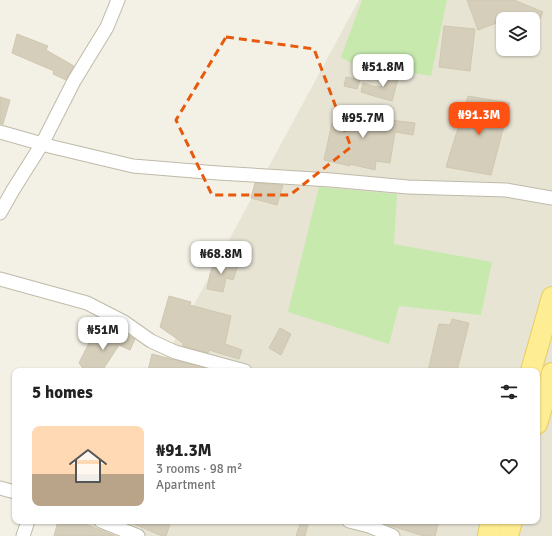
<!DOCTYPE html>
<html lang="en">
<head>
<meta charset="utf-8">
<style>
	body { margin:0; font-family:Signika,sans-serif; background:#f6f6f6; color:#222; height:100vh; display:flex; flex-direction:column; font-size:15px; white-space:nowrap }
	* { box-sizing:border-box; margin:0 }
	p { font-size:13px; color:#767676 }
	.icon { flex:none; width:22px; height:22px; fill:none; stroke:currentColor; stroke-width:2; stroke-linecap:round; stroke-linejoin:round }
	.map { position:relative; flex:1; overflow:hidden }
	.side { position:absolute; left:12px; top:368px; width:528px; height:156px; display:flex; flex-direction:column; background:#fff; border-radius:8px; box-shadow:0 1px 3px #0004 }
	.side>* { flex:none }
	.tools { position:absolute; left:496px; top:12px; display:grid; gap:8px }
	.tools a { display:grid; place-items:center; width:44px; height:44px; border-radius:8px; background:#fff; box-shadow:0 1px 3px #0004; font-size:20px }
	.price { position:absolute; translate:-50% -34px; padding:0 9px; border-radius:8px; background:#fff; color:#222; font-size:13px; line-height:26px; filter:drop-shadow(0 1px 2px #0008) }
	.price::after { content:''; position:absolute; left:50%; top:24px; width:12px; height:9px; margin-left:-6px; background:inherit; clip-path:polygon(0 0,100% 0,50% 100%) }
	.price.selected { background:#ff5112; color:#fff }
	ul { padding:0; list-style:none }
	li { display:flex; align-items:center; gap:12px; height:100px; padding:0 20px }
	li span { display:grid; place-items:center; flex:none; width:112px; height:80px; border-radius:8px; color:#555 }
	li>.icon { margin-inline-start:auto }
	span .icon { width:48px; height:48px; fill:#fffc; stroke-width:1 }
	li b { font-size:17px }
	h2 { display:flex; justify-content:space-between; align-items:center; height:48px; padding:0 20px; font-size:17px }
	.map>svg:first-child { display:block }
	.residential { fill:#e7e4d4; fill-rule:evenodd }
	.green { fill:#c7e9ae }
	.building { fill:#d5cebb; stroke:#d0c7ae }
	.lines { fill:none; stroke-linecap:round; stroke-linejoin:round }
	.minor-casing { stroke:#bfbaa8; stroke-width:15 }
	.primary-casing { stroke:#e6ce61; stroke-width:22 }
	.minor { stroke:#fff; stroke-width:13 }
	.primary { stroke:#ffed93; stroke-width:20 }
	.marked { fill:none; stroke:#e8590c; stroke-width:3; stroke-dasharray:8 5; stroke-linejoin:round }
</style>
</head>
<body>
<div class="map">
<svg width="552" height="536" viewBox="0 0 552 536">
	<rect width="100%" height="100%" fill="#f3f1e6"/>
	<path class="residential" d="M359,0h193v536h-484l8,-15h461v-150h-379zM503,19h30v30h-30z"/>
	<g class="green">
		<path d="M362,0h85l-16,76 -80,-13 -10,-6z"/>
		<path d="M319,187l78,7 -3,50 98,18 -11,53 -82,-9 -10,38 -101,-32z"/>
	</g>
	<g class="building">
		<path d="M467,0h47l29,12 -10,23v-16h-33l-1,3 -21,8z"/>
		<path d="M444,26l31,3 -5,42 -31,-4z"/>
		<path d="M17,34l31,12 -2,4 28,16 -8,14 -13,-6 1,-3 -42,-18z"/>
		<path d="M387,73l12,2 -7,26 -18,-5 -13,-4 2,-9 13,4 1,-1 4,1z"/>
		<path d="M346,77l14,3 -3,9 -13,-3z"/>
		<path d="M468,96l42,7 -19,72 -45,-8z"/>
		<path d="M0,97l10,3 -7,24h-3z"/>
		<path d="M335,109l54,13 1,-2 25,3 -2,12 -18,-3 -5,31 -14,-2 -1,9 -25,-6v2l-26,-6z"/>
		<path d="M255,183l28,2 -6,20 -26,-7z"/>
		<path d="M216,258l22,7 -5,15 -7,-2 -3,14 -16,-3 3,-15z"/>
		<path d="M169,296l22,6 -1,3 41,11 -6,28 17,6 -3,9 -30,-9 -1,3 -25,-7v-3l-23,-16z"/>
		<path d="M452,319l17,4 -12,48h-29l11,-47 11,1z"/>
		<path d="M280,328l11,6 -10,21 -12,-7z"/>
		<path d="M115,330l16,7 4,2 -5,11 -11,-5 -17,26h-17l-6,-8 15,-30 15,10z"/>
		<path d="M152,354l53,14v3h-57z"/>
		<path d="M58,521h19l26,10 12,5h-61z"/>
		<path d="M127,521h44l-5,15h-4z"/>
		<path d="M301,521h8l-4,15h-9z"/>
		<path d="M381,521h58l-4,15h-11l-33,-10 -10,-4z"/>
	</g>
	<g class="lines">
		<g class="minor-casing">
			<g id="minor">
				<path d="M0,132l53,15 80,19 85,7 113,7 77,7 98,3 46,8"/>
				<path d="M0,213l13,-23 29,-46 32,-63 33,-54 11,-27"/>
				<path d="M0,279l87,24 37,19 27,19 24,11 70,19"/>
				<path d="M0,488l15,4"/>
				<path d="M101,521l37,15"/>
				<path d="M349,521l20,5 24,10"/>
				<path d="M23,536l5,-15"/>
			</g>
		</g>
		<g class="primary-casing">
			<g id="primary">
				<path d="M531,371l21,-74"/>
				<path d="M537,424l15,-51"/>
				<path d="M488,536l3,-15"/>
				<path d="M508,536l4,-15"/>
			</g>
		</g>
		<use href="#minor" class="minor"/>
		<use href="#primary" class="primary"/>
	</g>
	<path class="marked" d="M226,37l88,12 37,98 -61,48h-78l-36,-75z"/>
</svg>
<div class="tools">
<a><svg class="icon" aria-label="layers" viewBox="0 0 24 24"><path d="M12 4l9 5-9 5-9-5zM3 14l9 5 9-5"/></svg></a>
</div>
<b class="price" style="left:383px;top:88px">₦51.8M</b>
<b class="price selected" style="left:479px;top:136px">₦91.3M</b>
<b class="price" style="left:363px;top:139px">₦95.7M</b>
<b class="price" style="left:221px;top:275px">₦68.8M</b>
<b class="price" style="left:103px;top:351px">₦51M</b>
<section class="side">
<h2>5 homes<svg class="icon" aria-label="filters" viewBox="0 0 24 24"><path d="M4 7h16M4 17h16"/><circle cx="9" cy="7" r="2"/><circle cx="15" cy="17" r="2"/></svg></h2>
<ul>
<li><span style="background:linear-gradient(#ffd9b3 60%,#b9a48a 0)"><svg class="icon" aria-label="home" viewBox="0 0 24 24"><path d="M3 11l9-7 9 7M6 9v11h12V9"/></svg></span><div><b>₦91.3M</b><p>3 rooms · 98 m²</p><p>Apartment</p></div><svg class="icon" aria-label="heart" viewBox="0 0 24 24"><path d="M12 20l-8-8c-3-5 5-10 8-4 3-6 11-1 8 4z"/></svg></li>
</ul>
</section>
</div>
</body>
</html>
